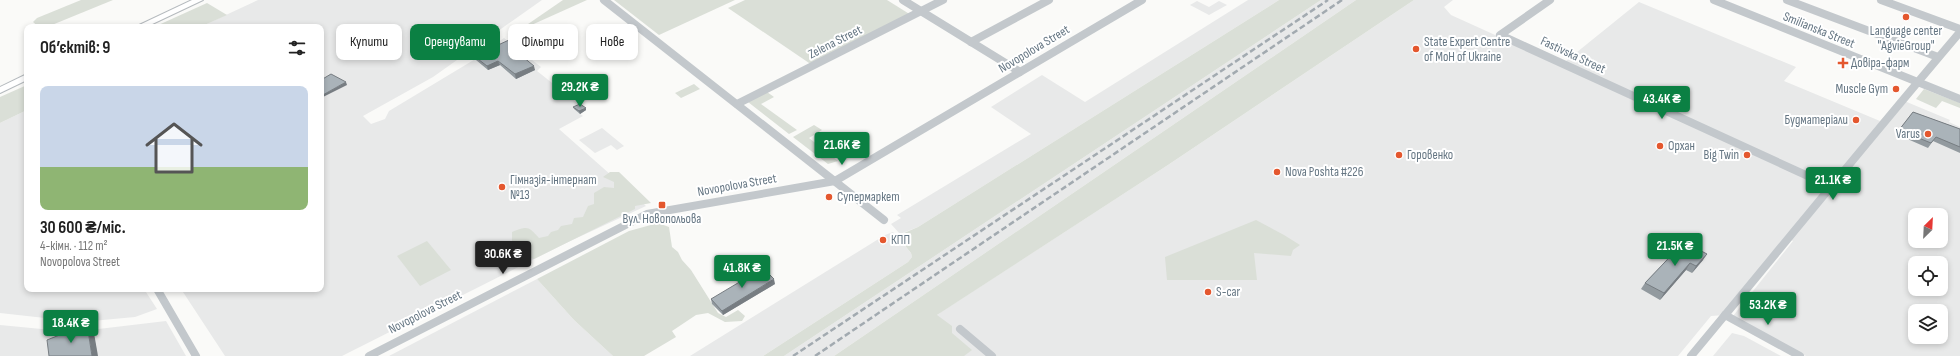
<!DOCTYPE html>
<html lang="uk">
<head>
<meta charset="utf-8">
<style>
	body { margin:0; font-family:"Sofia Sans Condensed",sans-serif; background:#f2f2f2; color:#222; height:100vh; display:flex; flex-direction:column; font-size:15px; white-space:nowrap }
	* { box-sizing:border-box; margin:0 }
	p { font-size:13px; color:#767676 }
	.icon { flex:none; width:22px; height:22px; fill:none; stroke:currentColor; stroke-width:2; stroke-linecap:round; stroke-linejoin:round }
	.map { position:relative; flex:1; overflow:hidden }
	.sheet { position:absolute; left:24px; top:24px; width:300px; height:268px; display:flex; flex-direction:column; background:#fff; border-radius:8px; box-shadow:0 2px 6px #0003 }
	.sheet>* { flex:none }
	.hud { position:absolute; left:336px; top:24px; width:380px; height:36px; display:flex; gap:8px }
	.needle { width:26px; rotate:24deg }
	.tools { position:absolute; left:1908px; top:208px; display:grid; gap:8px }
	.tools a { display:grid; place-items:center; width:40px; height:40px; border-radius:8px; background:#fff; box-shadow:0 2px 6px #0003; font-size:20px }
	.price { position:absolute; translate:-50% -34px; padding:0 9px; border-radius:4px; background:#0b8043; color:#fff; font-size:13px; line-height:26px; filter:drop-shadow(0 1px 2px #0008) }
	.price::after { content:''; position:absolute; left:50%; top:24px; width:12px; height:9px; margin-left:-6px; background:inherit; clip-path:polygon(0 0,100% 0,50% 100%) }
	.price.on { background:#222; color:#fff }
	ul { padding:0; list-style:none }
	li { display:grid; align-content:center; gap:8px; height:212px; padding:0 16px }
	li+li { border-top:1px solid #e0e0e0 }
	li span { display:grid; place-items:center; height:124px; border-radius:8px; color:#555 }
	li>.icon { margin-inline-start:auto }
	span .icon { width:72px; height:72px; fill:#fffc; stroke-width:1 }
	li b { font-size:17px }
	h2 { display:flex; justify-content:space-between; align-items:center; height:48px; padding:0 16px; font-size:17px }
	.pill { padding:0 14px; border-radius:8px; background:#fff; box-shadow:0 2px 6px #0003; font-size:14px; line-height:36px }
	.pill.on { background:#0b8043; color:#fff }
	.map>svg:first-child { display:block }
	.built { fill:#e8e9e9; fill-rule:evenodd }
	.green { fill:#dadfd7 }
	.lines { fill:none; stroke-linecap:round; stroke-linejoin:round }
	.major-casing { stroke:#b5babe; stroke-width:2 }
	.minor { stroke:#c3c8cc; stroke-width:8 }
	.major { fill:#fff; fill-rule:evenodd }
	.rail { stroke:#a2aab0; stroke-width:2.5; stroke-dasharray:6 3; stroke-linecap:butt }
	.wall { fill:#929a9f }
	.shaded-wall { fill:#777d82 }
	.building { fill:#aab3b9; stroke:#777d82 }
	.poi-dot { fill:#e4572e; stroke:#fff; stroke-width:1.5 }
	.labels { text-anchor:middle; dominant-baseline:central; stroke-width:4; stroke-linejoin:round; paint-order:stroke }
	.street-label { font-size:13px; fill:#657683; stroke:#fff }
	.poi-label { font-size:13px; fill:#657683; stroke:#fff; text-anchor:start }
</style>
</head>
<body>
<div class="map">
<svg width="1960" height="356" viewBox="0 0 1960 356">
	<rect width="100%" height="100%" fill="#fafaf8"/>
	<g class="built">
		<path d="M258,0h284l-109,77 -70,39 8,8 14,-5 4,-8 83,-50 32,-23 37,29 -4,4 43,34 -7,4 10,7 -24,13 87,77 -80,37 -224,113h-117l-44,-67h140v-262h-121z"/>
		<path d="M1248,0h31l-361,227 -18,7 -9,-10 10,-6 -4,-3 134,-81 -40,-27 51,-32 43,27z"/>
		<path d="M1321,0h35l-522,356h-50z"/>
		<path d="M1414,0h39l-9,7 7,8 110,50 78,-63 157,65 -12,14 96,40 22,-21 48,20 -1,2 11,5v229h-154l-73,-40 60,-75 -4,-2 -64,76 -14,1 -33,40h-792l55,-44 227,-147zM1915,215h26v26h-26zM1915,263h26v26h-26zM1915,311h26v26h-26z"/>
		<path d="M1197,1l12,6 10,-6 8,4 -18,10 -19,-10z"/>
		<path d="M27,110v179h117l13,20 -22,8 -54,5 -81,-9v-190z"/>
		<path d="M602,128l22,18 -7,4 -6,-5 -16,8 -16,-13z"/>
		<path d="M893,232l18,21 1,4 -4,5 -145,94h-73l195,-121z"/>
		<path d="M537,279l37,41 39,36h-224z"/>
		<path d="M166,321l20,35h-186v-31l73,7z"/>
		<path d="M1732,333l12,3 37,20h-68z"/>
	</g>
	<g class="green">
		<path d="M81,0h32l-66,27h-8l-6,-5 4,-4z"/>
		<path d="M563,0h24l-60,27 8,6 -15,3 -5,-3z"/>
		<path d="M614,0h121l-76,35z"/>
		<path d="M745,0h142l24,15 -99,50 -84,-57z"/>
		<path d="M1279,0h42l-537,356h-21l145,-94 4,-5 -1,-4 -14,-17 21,-9z"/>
		<path d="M1356,0h58l-246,165 -231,150 15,11v7l20,17 -8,6h-130z"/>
		<path d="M207,3l20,12 -27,12h-46z"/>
		<path d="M694,84l6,5 -19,9 -6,-5z"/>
		<path d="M27,85v25l-27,13v-26z"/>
		<path d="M1924,89l36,14v5l-18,-7 -6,7 -20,-9z"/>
		<path d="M767,92l7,5 -13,7 36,26 -8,4 -41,-32z"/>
		<path d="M814,125l8,5 -13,8 29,23 -10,3 -35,-27z"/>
		<path d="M610,172h9l32,31 -16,3v3l-101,50 -4,-1 -5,-7 -13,-3v-16c16,-6 16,-6 27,6l9,-2 3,-4 7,-2 3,-4 11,-2 2,-6 9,-1 5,-11 6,-2v-11l10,-6 10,1v-6l-11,-5z"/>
		<path d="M1256,220l28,15 16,10 -7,5 -2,6 -37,-3 3,27h-90l-2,-23z"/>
		<path d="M658,223l11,4 3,20 6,5 4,8 9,10 27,43 8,4 12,-7 7,6 -3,5 -17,1 -17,-9 -12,2 -24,16 4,6 -32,19h-31l-39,-36 -37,-41 92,-48z"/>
		<path d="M427,241l24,29 -31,16 -23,-30z"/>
	</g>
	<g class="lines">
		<g class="major-casing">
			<g id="major">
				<path d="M192,0h11l-57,27h-11z"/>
				<path d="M27,74v6l-27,13v-6z"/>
			</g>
		</g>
		<g class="minor">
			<path d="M604,0l280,220"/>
			<path d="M903,0l117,72"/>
			<path d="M1550,0l-50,35 332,152"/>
			<path d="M1714,0l246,99"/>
			<path d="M1787,0l151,57"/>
			<path d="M1881,0l79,29"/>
			<path d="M971,42l78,-42"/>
			<path d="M737,104l206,-104"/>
			<path d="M157,289l39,67"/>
			<path d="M1725,315l75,41"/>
			<path d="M960,329l32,27"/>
			<path d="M369,356l278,-142 188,-33 307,-181"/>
			<path d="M1691,356c90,-108 178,-217 269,-324"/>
		</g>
		<use href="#major" class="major"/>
		<g class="rail">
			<path d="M793,356l535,-356"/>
			<path d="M815,356l527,-356"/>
		</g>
	</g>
	<g class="wall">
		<path d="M517,49l-2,2 20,19 -19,9 -16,-14 -12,5 -12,-10 -2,-4z"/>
		<path d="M573,107l13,3 -6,4 -6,-5z"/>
		<path d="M1913,112l47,17v24l-27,-12 -5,7 -32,-14z"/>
		<path d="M1684,242l19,18 -11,13 -6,-3 -26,30 -19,-11 4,-6z"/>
		<path d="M775,284l-52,31 -11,-11 -1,-5z"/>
	</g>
	<g class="shaded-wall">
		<path d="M516,45l1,4 -5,3 -1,-5z"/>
		<path d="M498,61l2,4 -12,5 -1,-4z"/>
		<path d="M534,66l1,4 -19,9 -1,-5z"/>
		<path d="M346,82l1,3 -26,13v-2z"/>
		<path d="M586,108v2l-6,4 -1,-3z"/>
		<path d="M1707,254l-4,6 -11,13 4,-7z"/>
		<path d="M1690,263l-4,7 -26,30 4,-7z"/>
		<path d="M774,279l1,5 -52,31 -1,-4z"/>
		<path d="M87,324l7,9 4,23h-6z"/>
	</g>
	<g class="building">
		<path d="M509,40l7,5 -5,2 23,19 -19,8 -17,-13 -11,5 -13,-10z"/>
		<path d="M331,74l15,8 -25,14v-16z"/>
		<path d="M580,104l6,4 -7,3 -6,-4z"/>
		<path d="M1913,112l47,17v18l-24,-10 -5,6 -32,-13z"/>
		<path d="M1684,242l23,12 -11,12 -6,-3 -26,30 -19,-10z"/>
		<path d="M763,268l11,11 -52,32 -11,-12z"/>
		<path d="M87,324l5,32h-43l-2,-16z"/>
	</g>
	<g class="poi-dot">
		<circle cx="1906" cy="17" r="4"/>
		<circle cx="1416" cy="49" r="4"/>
		<path d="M1841 57h4v4h4v4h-4v4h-4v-4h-4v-4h4z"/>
		<circle cx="1896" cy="89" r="4"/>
		<circle cx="1856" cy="120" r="4"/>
		<circle cx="1928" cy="134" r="4"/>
		<circle cx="1660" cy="146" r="4"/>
		<circle cx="1399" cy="155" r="4"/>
		<circle cx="1747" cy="155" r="4"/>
		<circle cx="1277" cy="172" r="4"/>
		<circle cx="502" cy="187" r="4"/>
		<circle cx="829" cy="197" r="4"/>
		<rect x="658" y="201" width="8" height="8" rx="2"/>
		<circle cx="883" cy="240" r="4"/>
		<circle cx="1208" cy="292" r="4"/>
	</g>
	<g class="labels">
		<g class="street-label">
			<text transform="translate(1819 30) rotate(22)">Smilianska Street</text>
			<text transform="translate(835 42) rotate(-27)">Zelena Street</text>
			<text transform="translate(1034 49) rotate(-31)">Novopolova Street</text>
			<text transform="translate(1573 55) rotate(25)">Fastivska Street</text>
			<text transform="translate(737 185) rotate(-10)">Novopolova Street</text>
			<text transform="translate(425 312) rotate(-27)">Novopolova Street</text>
		</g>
		<g class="poi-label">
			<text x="1906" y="31" text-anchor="middle">Language center<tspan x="1906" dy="15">"AgvieGroup"</tspan></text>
			<text x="1424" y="42">State Expert Centre<tspan x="1424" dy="15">of MoH of Ukraine</tspan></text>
			<text x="1851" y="63">Довіра-фарм</text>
			<text x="1888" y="89" text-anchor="end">Muscle Gym</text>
			<text x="1848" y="120" text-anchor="end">Будматеріали</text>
			<text x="1920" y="134" text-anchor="end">Varus</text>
			<text x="1668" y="146">Орхан</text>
			<text x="1407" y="155">Горовенко</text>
			<text x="1739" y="155" text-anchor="end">Big Twin</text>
			<text x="1285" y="172">Nova Poshta #226</text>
			<text x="510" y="180">Гімназія-інтернат<tspan x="510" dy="15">№13</tspan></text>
			<text x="837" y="197">Супермаркет</text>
			<text x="662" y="219" text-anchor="middle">Вул. Новопольова</text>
			<text x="891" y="240">КПП</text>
			<text x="1216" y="292">S-car</text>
		</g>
	</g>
</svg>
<div class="tools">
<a><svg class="needle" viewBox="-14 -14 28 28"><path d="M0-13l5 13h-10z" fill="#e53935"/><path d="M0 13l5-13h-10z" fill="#767676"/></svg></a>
<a><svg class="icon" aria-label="locate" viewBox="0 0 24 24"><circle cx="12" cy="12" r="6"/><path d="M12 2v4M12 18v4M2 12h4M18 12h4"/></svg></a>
<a><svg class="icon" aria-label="layers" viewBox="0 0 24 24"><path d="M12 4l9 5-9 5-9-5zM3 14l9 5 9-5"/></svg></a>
</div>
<b class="price" style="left:580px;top:108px">29.2K ₴</b>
<b class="price" style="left:1662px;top:120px">43.4K ₴</b>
<b class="price" style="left:842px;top:166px">21.6K ₴</b>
<b class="price" style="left:1833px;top:201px">21.1K ₴</b>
<b class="price" style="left:1675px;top:267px">21.5K ₴</b>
<b class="price on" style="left:503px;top:275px">30.6K ₴</b>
<b class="price" style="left:742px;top:289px">41.8K ₴</b>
<b class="price" style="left:1768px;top:326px">53.2K ₴</b>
<b class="price" style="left:71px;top:344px">18.4K ₴</b>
<div class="hud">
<a class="pill">Купити</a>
<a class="pill on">Орендувати</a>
<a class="pill">Фільтри</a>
<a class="pill">Нове</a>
</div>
<section class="sheet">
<h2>Об’єктів: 9<svg class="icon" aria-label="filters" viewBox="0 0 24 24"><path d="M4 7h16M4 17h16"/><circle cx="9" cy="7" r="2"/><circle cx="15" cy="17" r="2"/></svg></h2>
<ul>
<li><span style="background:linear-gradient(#c9d6e8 65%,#8fb573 0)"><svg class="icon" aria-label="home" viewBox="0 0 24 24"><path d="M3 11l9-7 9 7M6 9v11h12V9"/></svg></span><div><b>30 600 ₴/міс.</b><p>4-кімн. · 112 m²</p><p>Novopolova Street</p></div></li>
</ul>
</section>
</div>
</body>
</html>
